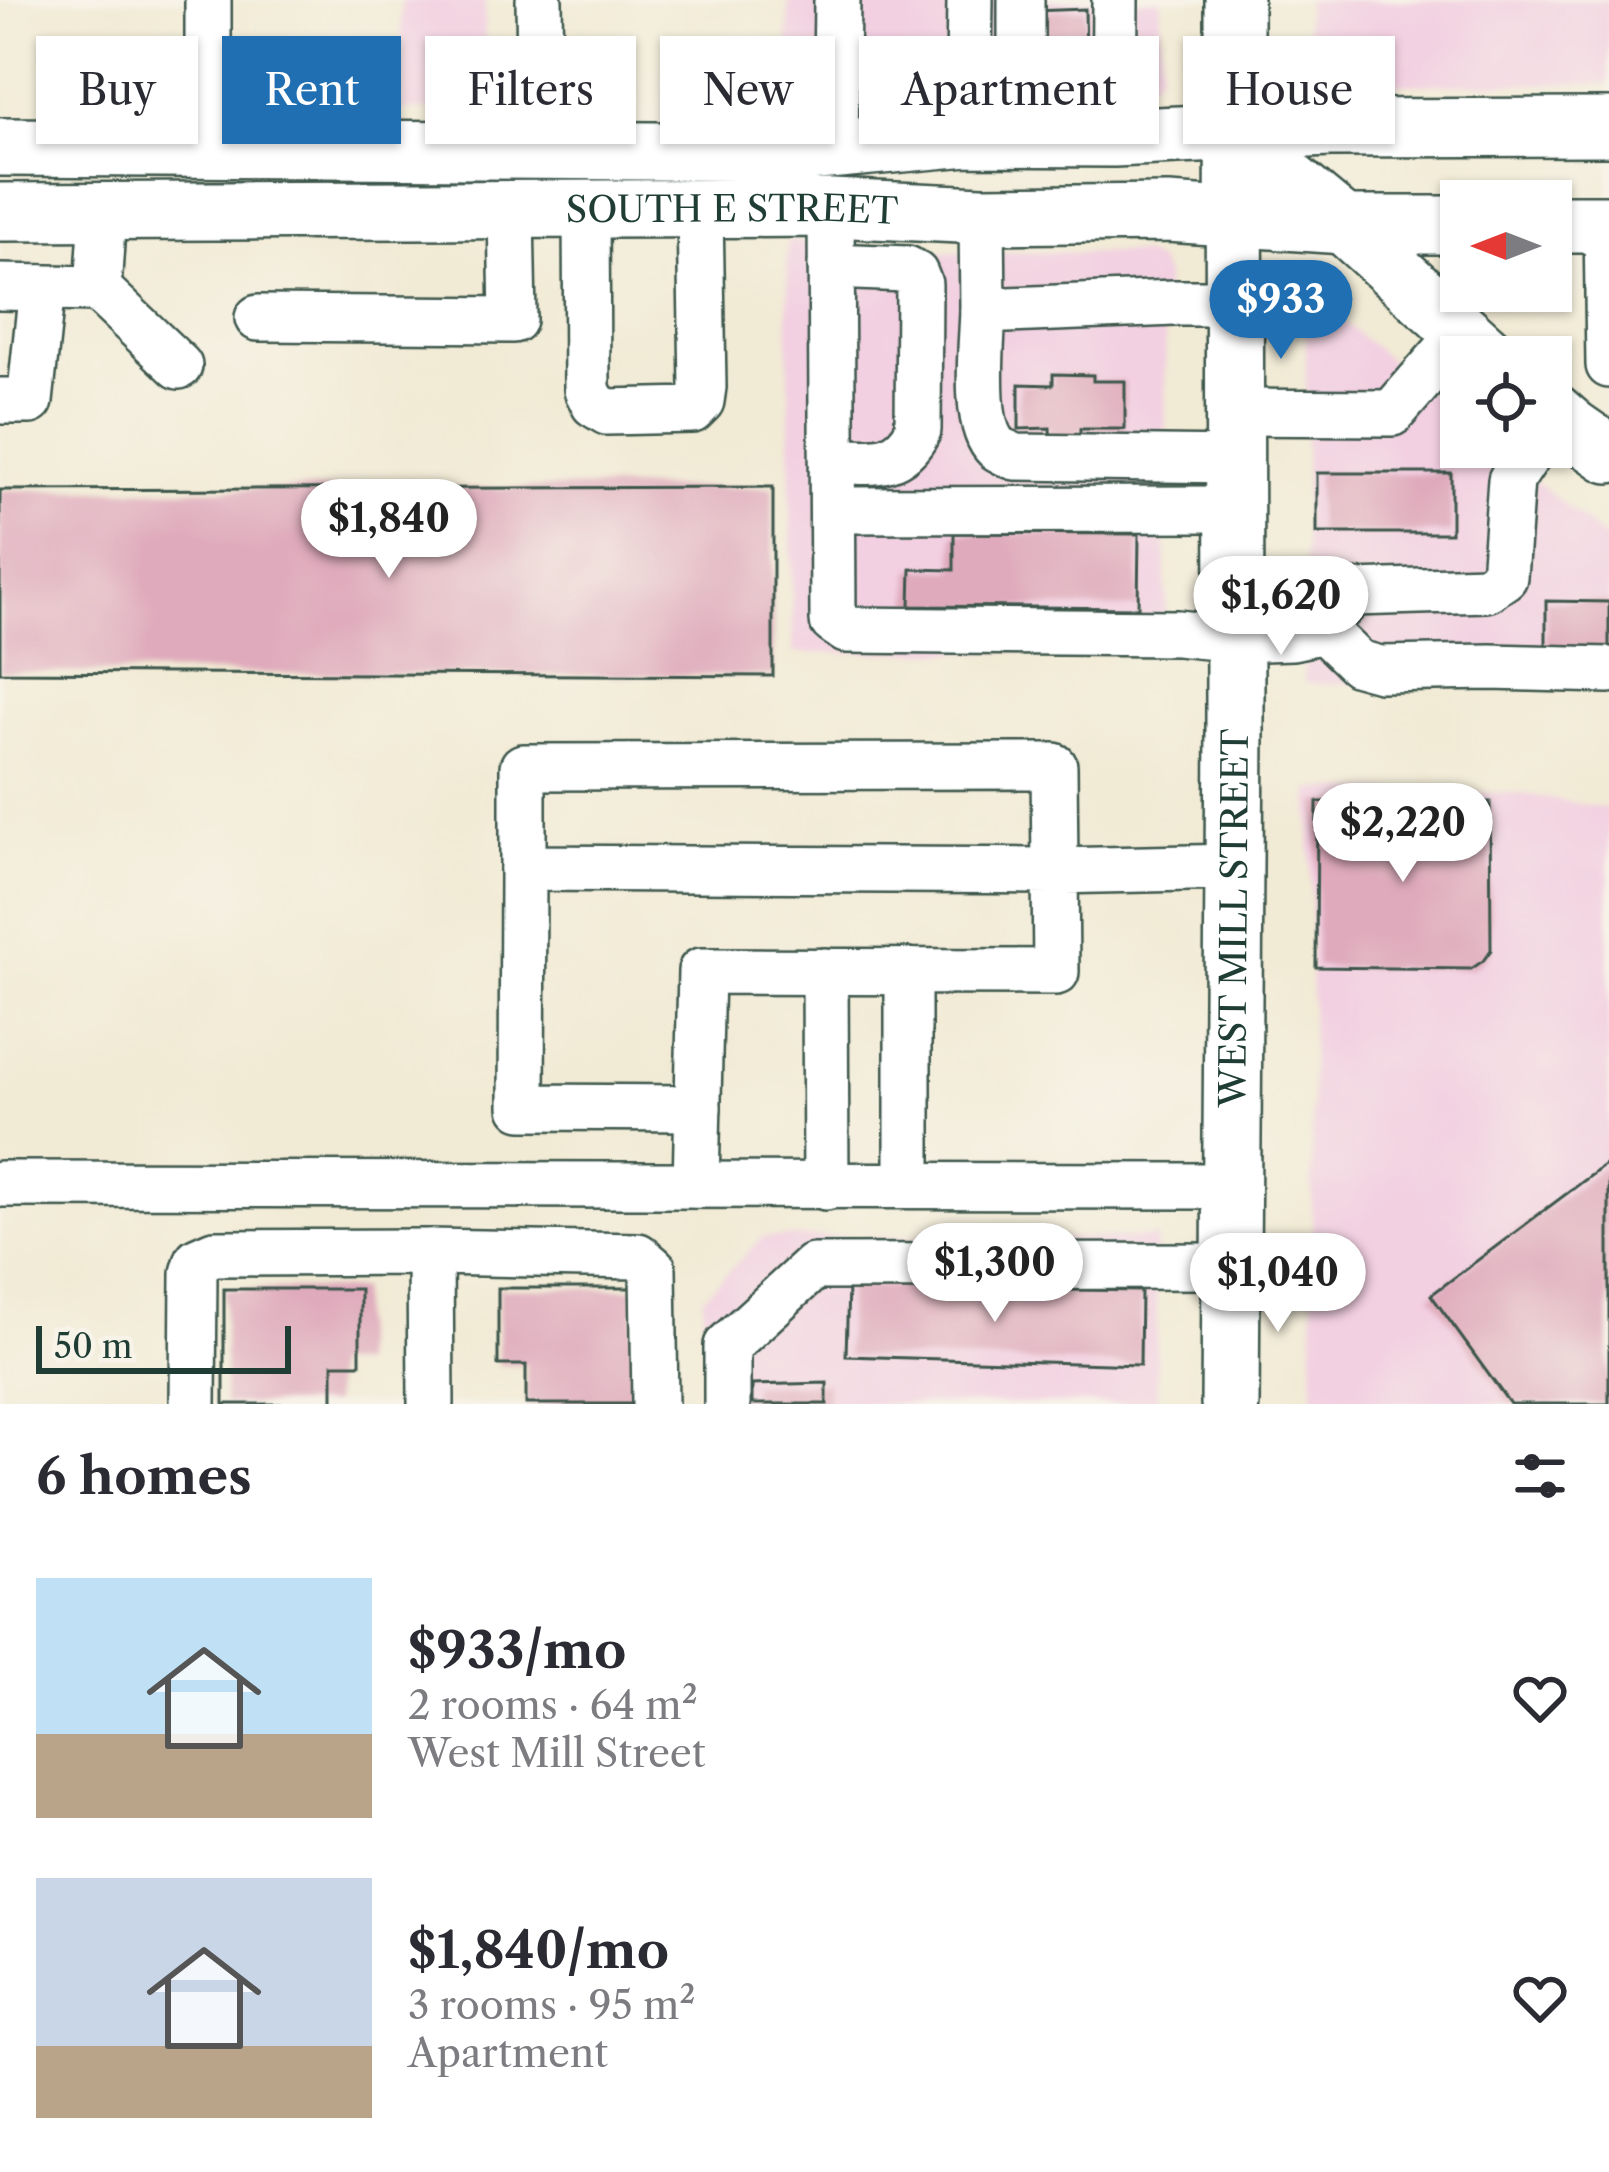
<!DOCTYPE html>
<html lang="en">
<head>
<meta charset="utf-8">
<style>
	body { margin:0; font-family:"Libre Caslon Text",serif; background:#f2f2f3; color:#2b2b33; height:100vh; display:flex; flex-direction:column; font-size:45px; white-space:nowrap }
	* { box-sizing:border-box; margin:0 }
	p { font-size:39px; color:#7c7c81 }
	.icon { flex:none; width:66px; height:66px; fill:none; stroke:currentColor; stroke-width:2; stroke-linecap:round; stroke-linejoin:round }
	.map { position:relative; height:1404px; overflow:hidden }
	.sheet { display:flex; flex-direction:column; background:#fff; flex:1 }
	.sheet>* { flex:none }
	.hud { position:absolute; left:36px; top:36px; width:1539px; height:108px; display:flex; gap:24px }
	.needle { width:78px; rotate:270deg }
	.fabs { position:absolute; left:1440px; top:180px; display:grid; gap:24px }
	.fabs a { display:grid; place-items:center; width:132px; height:132px; border-radius:0px; background:#fff; box-shadow:0 3px 9px #0004; font-size:60px }
	.scale { position:absolute; left:36px; bottom:30px; width:255px; box-sizing:border-box; padding-left:12px; border:6px solid #1f3d34; border-top:0; font-size:33px; line-height:42px; white-space:nowrap; color:#1f3d34; -webkit-text-stroke:9px #f7f3e8; paint-order:stroke }
	.price { position:absolute; translate:-50% -102px; padding:0 27px; border-radius:42px; background:#fff; color:#222; font-size:39px; line-height:78px; filter:drop-shadow(0 3px 6px #0008) }
	.price::after { content:''; position:absolute; left:50%; top:72px; width:36px; height:27px; margin-left:-18px; background:inherit; clip-path:polygon(0 0,100% 0,50% 100%) }
	.price.on { background:#1f6fb2; color:#fff }
	ul { padding:0; list-style:none }
	li { display:flex; align-items:center; gap:36px; height:300px; padding:0 36px }
	li span { display:grid; place-items:center; flex:none; width:336px; height:240px; border-radius:0px; color:#555 }
	li>.icon { margin-inline-start:auto }
	span .icon { width:144px; height:144px; fill:#fffc; stroke-width:1 }
	li b { font-size:51px }
	h2 { display:flex; justify-content:space-between; align-items:center; height:144px; padding:0 36px; font-size:51px }
	.tag { padding:0 42px; border-radius:0px; background:#fff; box-shadow:0 3px 9px #0004; font-size:42px; line-height:108px }
	.tag.on { background:#1f6fb2; color:#fff }
	.map>svg:first-child { display:block }
	.built { fill:#f2cfe1 }
	.building { fill:#dfaabc }
	.lines { fill:none; stroke-linecap:round; stroke-linejoin:round }
	.minor-casing { stroke:#3e574c; stroke-width:50 }
	.major-casing { stroke:#3e574c; stroke-width:62 }
	.minor { stroke:#fff; stroke-width:45 }
	.major { stroke:#fff; stroke-width:57 }
	.labels { text-anchor:middle; dominant-baseline:central; stroke-width:9; stroke-linejoin:round; paint-order:stroke }
	.street-label { font-size:36px; fill:#1f3d34; stroke:#f7f3e8 }
</style>
</head>
<body>
<div class="map">
<svg width="1609" height="1404" viewBox="0 0 1609 1404">
	<rect width="100%" height="100%" fill="#f7f3e8"/>
	<filter id="ink" filterUnits="userSpaceOnUse"><feTurbulence type="fractalNoise" baseFrequency=".00833" numOctaves="2"/><feDisplacementMap in="SourceGraphic" scale="24" xChannelSelector="R" yChannelSelector="G"/><feConvolveMatrix kernelMatrix="1 2 1 2 8 2 1 2 1" color-interpolation-filters="sRGB"/></filter>
	<filter id="wash" filterUnits="userSpaceOnUse"><feTurbulence type="fractalNoise" baseFrequency=".004" numOctaves="4" result="noise"/><feDisplacementMap in="SourceGraphic" scale="48" xChannelSelector="R" yChannelSelector="G"/><feGaussianBlur stdDeviation="2.7" result="paint"/><feColorMatrix in="noise" values="0 0 0 0 0 0 0 0 0 0 0 0 0 0 0 0 0 1.4 0 .05"/><feComposite in="paint" operator="in"/></filter>
	<g filter="url(#wash)">
		<rect width="100%" height="100%" fill="#f1ead4"/>
		<g class="built">
			<path d="M401,0h84v110h-83z"/>
			<path d="M788,0h373v71l-20,22 -212,1 -55,12 -86,-4z"/>
			<path d="M1306,0h303v84h-263l-40,-42z"/>
			<path d="M787,241l149,11 205,1 17,9 7,14 1,330 -7,45 -366,2z"/>
			<path d="M1323,305l138,114v28h34l114,95v143l-305,-2 2,-365z"/>
			<path d="M1310,789l209,4 90,16v595h-296z"/>
			<path d="M763,1237l393,1 1,166h-454v-107z"/>
		</g>
		<g id="blocks">
			<g class="building">
				<path d="M1085,9l1,52 -52,2 -2,-52z"/>
				<path d="M1053,374l40,1v6h32v48h-45v19h-29l-1,-20 -31,1v-45l34,1z"/>
				<rect x="1317" y="473" width="134" height="60"/>
				<path d="M773,487v189l-773,-4v-182z"/>
				<path d="M954,533l185,1 -1,74 -228,-2 1,-37 43,1z"/>
				<path d="M1546,601l63,1v55l-63,1z"/>
				<path d="M1317,802h173l1,148 -8,11 -12,8 -155,-2z"/>
				<path d="M1609,1162v242h-99l-79,-109z"/>
				<path d="M848,1286l293,5 -1,74 -294,-9z"/>
				<path d="M498,1288h136v116h-108v-39h-28z"/>
				<path d="M224,1289h136v75h-27v40h-109z"/>
				<path d="M827,1383v21h-75v-19z"/>
			</g>
		</g>
	</g>
	<g filter="url(#ink)">
		<use href="#blocks" fill-opacity="0" stroke="#3e574c" stroke-width="3"/>
		<g class="lines">
			<g class="minor-casing">
				<g id="minor">
					<path d="M208,0v149"/>
					<path d="M539,0l2,151"/>
					<path d="M1021,0v137"/>
					<path d="M968,137l2,-137"/>
					<path d="M1114,138l1,-138"/>
					<path d="M835,150l2,-150"/>
					<path d="M831,208l2,413 13,9 331,3 58,6 57,-2 32,-7 10,-17 20,-20 132,-4 18,-12 7,-97 22,-33"/>
					<path d="M586,211l1,179 7,14 13,8 85,-2 9,-9 2,-14 -3,-177"/>
					<path d="M982,215l1,96"/>
					<path d="M1607,224l2,141"/>
					<path d="M831,266l76,3 8,5 4,10 -1,146c-19,38 -47,32 -84,30"/>
					<path d="M0,287l98,2 81,77"/>
					<path d="M98,289l5,-76"/>
					<path d="M1234,303h-60l-191,8c-1,33 -11,114 14,137 2,2 16,8 18,9l220,3"/>
					<path d="M258,318l255,2 -2,-109"/>
					<path d="M0,401h30l12,-113"/>
					<path d="M1235,412l157,1 70,-80"/>
					<path d="M834,510l401,-1"/>
					<path d="M1324,630l34,33 22,6 110,-2 119,3"/>
					<path d="M523,868l-1,239 176,1"/>
					<path d="M825,971l1,216"/>
					<path d="M908,971v214"/>
					<path d="M0,1184l1231,2"/>
					<path d="M696,1185l5,-214 355,1 -2,-206 -531,1v101l532,3 180,-4"/>
					<path d="M430,1252l208,4 15,13 2,135"/>
					<path d="M193,1404l1,-131 4,-13 16,-7 216,-1 1,152"/>
					<path d="M727,1404v-58l86,-79 419,-1"/>
				</g>
			</g>
			<g class="major-casing">
				<g id="major">
					<path d="M1233,134l111,91 146,132"/>
					<path d="M0,147l806,5 162,-15 146,1 216,-10 279,-1"/>
					<path id="s1" d="M0,212l831,-4 151,7 186,-2 176,12h117"/>
					<path d="M1551,224h58"/>
					<path d="M1551,410l22,19 36,25"/>
					<path id="s2" d="M1230,1404l5,-674 -1,-730"/>
				</g>
			</g>
			<use href="#minor" class="minor"/>
			<use href="#major" class="major"/>
		</g>
	</g>
	<g class="labels">
		<g class="street-label">
			<text stroke="none"><textPath href="#s1" startOffset="732">SOUTH E STREET</textPath></text>
			<text stroke="none"><textPath href="#s2" startOffset="486">WEST MILL STREET</textPath></text>
		</g>
	</g>
</svg>
<div class="fabs">
<a><svg class="needle" viewBox="-14 -14 28 28"><path d="M0-13l5 13h-10z" fill="#e53935"/><path d="M0 13l5-13h-10z" fill="#7c7c81"/></svg></a>
<a><svg class="icon" aria-label="locate" viewBox="0 0 24 24"><circle cx="12" cy="12" r="6"/><path d="M12 2v4M12 18v4M2 12h4M18 12h4"/></svg></a>
</div>
<div class="scale">50 m</div>
<b class="price on" style="left:1281px;top:362px">$933</b>
<b class="price" style="left:389px;top:581px">$1,840</b>
<b class="price" style="left:1281px;top:658px">$1,620</b>
<b class="price" style="left:1403px;top:885px">$2,220</b>
<b class="price" style="left:995px;top:1325px">$1,300</b>
<b class="price" style="left:1278px;top:1335px">$1,040</b>
<div class="hud">
<a class="tag">Buy</a>
<a class="tag on">Rent</a>
<a class="tag">Filters</a>
<a class="tag">New</a>
<a class="tag">Apartment</a>
<a class="tag">House</a>
</div>
</div>
<section class="sheet">
<h2>6 homes<svg class="icon" aria-label="filters" viewBox="0 0 24 24"><path d="M4 7h16M4 17h16"/><circle cx="9" cy="7" r="2"/><circle cx="15" cy="17" r="2"/></svg></h2>
<ul>
<li><span style="background:linear-gradient(#bfe0f5 65%,#b9a48a 0)"><svg class="icon" aria-label="home" viewBox="0 0 24 24"><path d="M3 11l9-7 9 7M6 9v11h12V9"/></svg></span><div><b>$933/mo</b><p>2 rooms · 64 m²</p><p>West Mill Street</p></div><svg class="icon" aria-label="heart" viewBox="0 0 24 24"><path d="M12 20l-8-8c-3-5 5-10 8-4 3-6 11-1 8 4z"/></svg></li>
<li><span style="background:linear-gradient(#c9d6e8 70%,#b9a48a 0)"><svg class="icon" aria-label="home" viewBox="0 0 24 24"><path d="M3 11l9-7 9 7M6 9v11h12V9"/></svg></span><div><b>$1,840/mo</b><p>3 rooms · 95 m²</p><p>Apartment</p></div><svg class="icon" aria-label="heart" viewBox="0 0 24 24"><path d="M12 20l-8-8c-3-5 5-10 8-4 3-6 11-1 8 4z"/></svg></li>
</ul>
</section>
</body>
</html>
